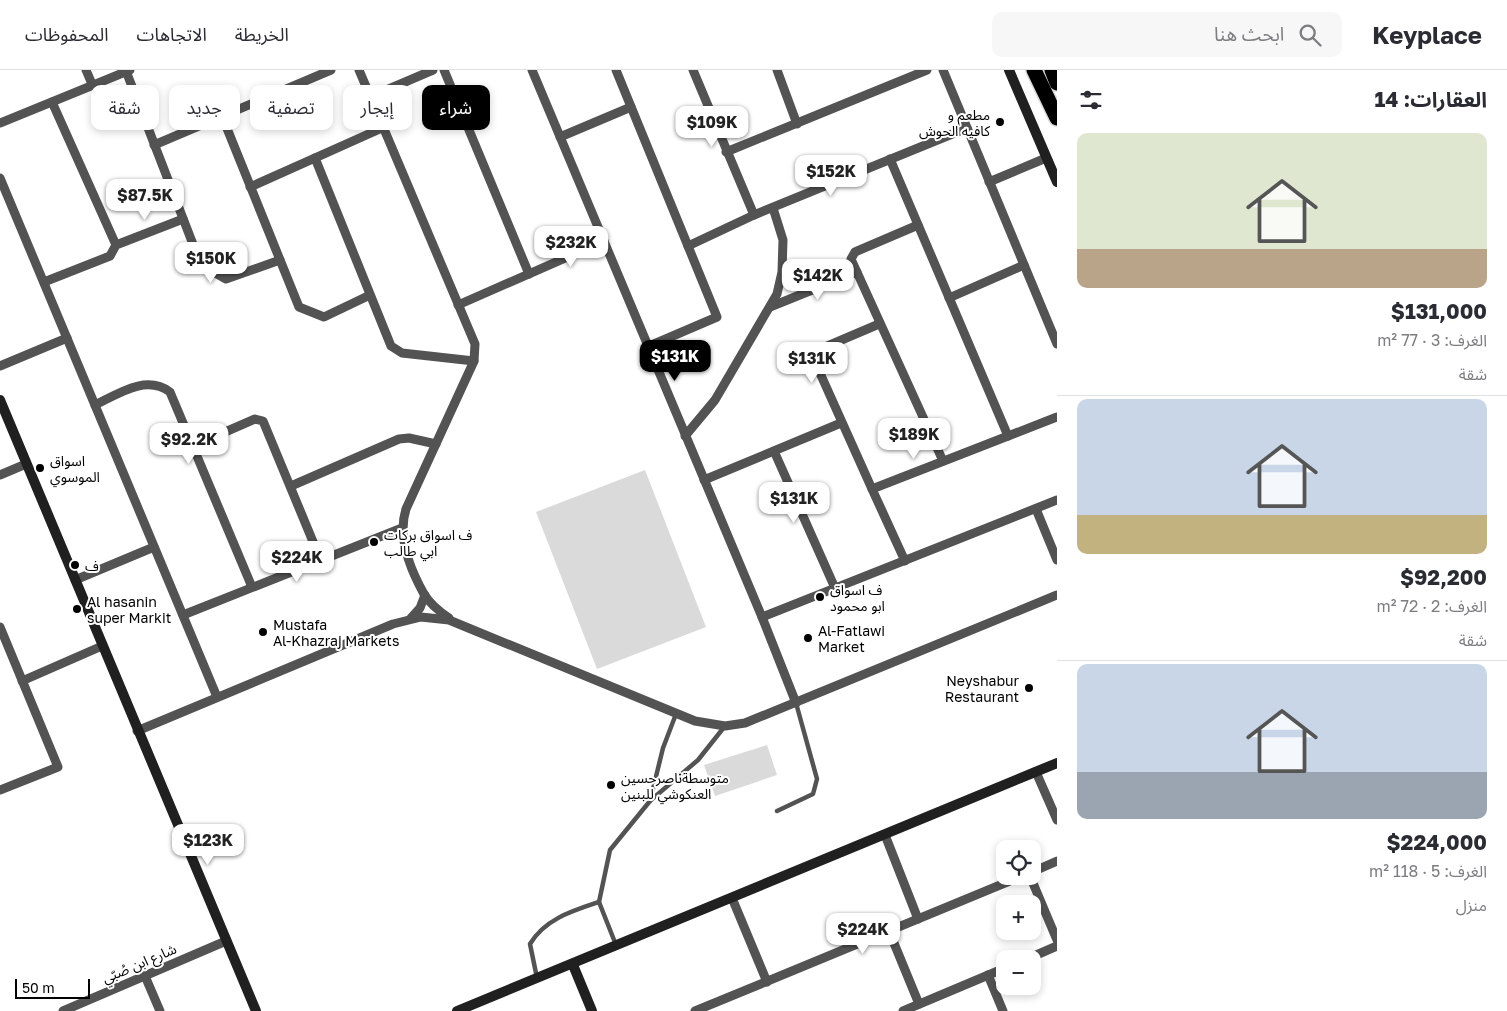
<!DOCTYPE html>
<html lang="ar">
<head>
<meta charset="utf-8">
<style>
	body { margin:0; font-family:"Golos Text","Noto Sans Arabic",sans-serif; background:#f7f7f7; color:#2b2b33; direction:rtl; height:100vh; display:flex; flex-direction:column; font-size:19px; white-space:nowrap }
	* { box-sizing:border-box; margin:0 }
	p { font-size:16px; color:#7c7c81 }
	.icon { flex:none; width:28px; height:28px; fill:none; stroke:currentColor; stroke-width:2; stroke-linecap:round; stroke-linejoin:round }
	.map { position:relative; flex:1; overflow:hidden; direction:ltr }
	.drawer { display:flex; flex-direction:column; background:#fff; width:450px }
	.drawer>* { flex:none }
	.top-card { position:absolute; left:15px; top:15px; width:475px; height:45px; direction:rtl; display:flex; gap:10px }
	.buttons { position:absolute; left:996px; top:770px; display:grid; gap:10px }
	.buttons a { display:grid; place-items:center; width:45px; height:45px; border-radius:10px; background:#fff; box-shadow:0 2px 8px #0003; font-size:25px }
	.scale { position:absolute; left:15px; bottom:12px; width:75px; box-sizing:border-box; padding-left:5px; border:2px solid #000; border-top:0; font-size:14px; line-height:18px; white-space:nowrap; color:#000; -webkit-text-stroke:4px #fff; paint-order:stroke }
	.price { position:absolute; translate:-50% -42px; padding:0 11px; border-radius:10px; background:#fff; color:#222; font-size:16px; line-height:32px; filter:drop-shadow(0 1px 2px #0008) }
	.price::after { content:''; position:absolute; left:50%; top:30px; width:15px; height:11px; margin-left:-8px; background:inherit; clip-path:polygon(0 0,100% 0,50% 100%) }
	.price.on { background:#000; color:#fff }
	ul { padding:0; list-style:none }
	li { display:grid; align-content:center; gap:10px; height:265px; padding:0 20px }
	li+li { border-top:1px solid #e1e1e2 }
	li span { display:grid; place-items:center; height:155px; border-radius:10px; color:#555 }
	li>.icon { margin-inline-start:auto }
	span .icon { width:90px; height:90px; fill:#fffc; stroke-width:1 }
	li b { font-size:21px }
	h2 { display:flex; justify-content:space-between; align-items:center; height:60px; padding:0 20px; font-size:21px }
	.pill { padding:0 18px; border-radius:10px; background:#fff; box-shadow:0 2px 8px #0003; font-size:18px; line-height:45px }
	.pill.on { background:#000; color:#fff }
	header { display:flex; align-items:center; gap:30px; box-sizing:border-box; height:70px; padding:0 25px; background:#fff; border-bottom:1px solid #e1e1e2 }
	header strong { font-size:24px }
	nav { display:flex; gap:28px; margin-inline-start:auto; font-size:18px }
	.search { width:350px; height:45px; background:#f7f7f7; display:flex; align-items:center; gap:12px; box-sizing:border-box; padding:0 18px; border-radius:10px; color:#7c7c81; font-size:19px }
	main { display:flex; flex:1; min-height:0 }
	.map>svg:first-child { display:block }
	.green { fill:#dadada }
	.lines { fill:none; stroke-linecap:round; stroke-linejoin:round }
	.highway-casing { stroke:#dbdbdb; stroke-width:18 }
	.lane { stroke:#535353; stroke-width:4.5 }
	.street { stroke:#535353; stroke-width:9 }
	.secondary { stroke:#202020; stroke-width:10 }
	.highway { stroke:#000; stroke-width:15 }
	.poi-dot { fill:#000; stroke:#fff; stroke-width:2 }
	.labels { text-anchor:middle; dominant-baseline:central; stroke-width:4; stroke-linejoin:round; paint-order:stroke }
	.poi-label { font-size:14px; fill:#000; stroke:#fff; text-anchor:start }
	.street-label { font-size:14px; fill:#000; stroke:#fff }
</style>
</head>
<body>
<header>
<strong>Keyplace</strong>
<div class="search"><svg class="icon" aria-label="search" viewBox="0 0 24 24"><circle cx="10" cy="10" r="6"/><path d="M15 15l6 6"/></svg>ابحث هنا</div>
<nav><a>الخريطة</a><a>الاتجاهات</a><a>المحفوظات</a></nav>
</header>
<main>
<section class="drawer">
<h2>العقارات: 14<svg class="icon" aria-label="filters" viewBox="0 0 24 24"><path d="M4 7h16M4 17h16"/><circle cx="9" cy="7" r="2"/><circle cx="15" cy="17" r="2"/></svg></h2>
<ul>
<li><span style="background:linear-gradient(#dfe7d0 75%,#b9a48a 0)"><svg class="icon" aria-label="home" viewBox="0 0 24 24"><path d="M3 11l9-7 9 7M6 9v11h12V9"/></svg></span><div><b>$131,000</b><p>الغرف: 3 · 77 m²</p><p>شقة</p></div></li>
<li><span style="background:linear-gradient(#c9d6e8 75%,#c2b280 0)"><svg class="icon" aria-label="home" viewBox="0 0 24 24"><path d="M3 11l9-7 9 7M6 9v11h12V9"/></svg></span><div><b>$92,200</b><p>الغرف: 2 · 72 m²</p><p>شقة</p></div></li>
<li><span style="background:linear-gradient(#c9d6e8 70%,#9aa5b1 0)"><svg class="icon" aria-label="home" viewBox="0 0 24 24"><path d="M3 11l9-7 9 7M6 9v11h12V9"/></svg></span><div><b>$224,000</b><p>الغرف: 5 · 118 m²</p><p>منزل</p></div></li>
</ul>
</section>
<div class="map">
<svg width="1057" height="941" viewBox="0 0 1057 941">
	<rect width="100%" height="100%" fill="#fff"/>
	<g class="green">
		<path d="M645,400l61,157 -109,42 -61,-157z"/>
		<path d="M767,675l10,30 -62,21 -11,-31z"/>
	</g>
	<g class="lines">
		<g class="highway-casing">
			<g id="highway">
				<path d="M1034,0l23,48"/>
				<path d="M1052,0l5,13"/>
			</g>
		</g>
		<g class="lane">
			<path d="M651,730l47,-40 27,-34"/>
			<path d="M777,741l36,-17 4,-15 -21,-76"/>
			<path d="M616,875l-17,-43 11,-52 40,-49 13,-53 13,-34"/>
			<path d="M537,908l-7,-34c15,-25 42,-33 69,-42"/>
		</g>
		<g class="street">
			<path d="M86,0l6,14"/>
			<path d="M359,0l116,274 -1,17 -68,148c-9,28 4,60 18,85 6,10 16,18 25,24"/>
			<path d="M444,0l85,204"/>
			<path d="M532,0l230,547 34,86"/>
			<path d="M616,0l101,247 -70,30"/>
			<path d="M693,0l61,145"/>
			<path d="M777,0l20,54"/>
			<path d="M943,0l114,274"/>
			<path d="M126,1l75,194 25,14 54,-19"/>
			<path d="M370,27l63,-27"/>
			<path d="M52,32l64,143"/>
			<path d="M222,46l77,191 25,10 46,-22"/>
			<path d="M0,53l130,-53"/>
			<path d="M560,67l71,-30"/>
			<path d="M154,75l177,-75"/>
			<path d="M726,82l201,-82"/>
			<path d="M315,88l76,188 11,7 72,8"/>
			<path d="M890,89l118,277"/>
			<path d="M0,108l217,519"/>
			<path d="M989,112l57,-24"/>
			<path d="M250,117l132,-59"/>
			<path d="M918,155l-63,27 -4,7 92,202"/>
			<path d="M688,176l66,-31 213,-87"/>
			<path d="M44,212l66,-26 6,-11 67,-26"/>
			<path d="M949,228l75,-33"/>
			<path d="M458,235l146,-64"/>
			<path d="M770,237l87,-35"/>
			<path d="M0,296l67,-28"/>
			<path d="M95,335c23,-11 51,-31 75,-13l82,195"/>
			<path d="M685,366l30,-36 62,-106 5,-22 1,-32 -10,-32"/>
			<path d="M193,376l62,-27 8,2 58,140"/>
			<path d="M774,381l61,137"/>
			<path d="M0,405l26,-11"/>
			<path d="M704,410l137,-57"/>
			<path d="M291,416l108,-47 10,-1 27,6"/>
			<path d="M872,419l-61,-136 68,-29"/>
			<path d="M1036,439l21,51"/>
			<path d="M905,491l-33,-72 185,-72"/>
			<path d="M75,510l79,-33"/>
			<path d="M183,545l219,-87"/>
			<path d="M762,547l295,-117"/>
			<path d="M411,548l9,-10 5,-13"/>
			<path d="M0,557l58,140 -58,23"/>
			<path d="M22,611l80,-35"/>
			<path d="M137,661l256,-107 28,-7 28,3 246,101 30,5 20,-3 312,-128"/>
			<path d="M1036,702l21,48"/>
			<path d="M885,765l33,84"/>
			<path d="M1032,802l25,-11"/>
			<path d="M1030,806l27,64"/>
			<path d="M732,828l35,84"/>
			<path d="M889,861l30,73"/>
			<path d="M1027,889l30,-13"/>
			<path d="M988,905l15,36"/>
			<path d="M145,906l15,35"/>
			<path d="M63,941l163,-70"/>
			<path d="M695,941l327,-135"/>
			<path d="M903,941l102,-43"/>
		</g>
		<g class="secondary">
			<path d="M1009,0l48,112"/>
			<path d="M0,330l256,611"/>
			<path d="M573,895l19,46"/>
			<path d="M457,941l600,-248"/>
		</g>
		<use href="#highway" class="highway"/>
	</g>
	<g class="poi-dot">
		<circle cx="1000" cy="52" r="5"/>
		<circle cx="40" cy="398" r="5"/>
		<circle cx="374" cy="472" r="5"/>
		<circle cx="75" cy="495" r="5"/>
		<circle cx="820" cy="527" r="5"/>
		<circle cx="77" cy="539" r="5"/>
		<circle cx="263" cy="562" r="5"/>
		<circle cx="808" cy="568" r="5"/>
		<circle cx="1029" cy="618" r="5"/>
		<circle cx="611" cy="715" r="5"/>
	</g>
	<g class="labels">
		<g class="poi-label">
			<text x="990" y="44" text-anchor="end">مطعم و<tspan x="990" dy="16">كافيه الحوش</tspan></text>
			<text x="50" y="390">اسواق<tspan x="50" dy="16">الموسوي</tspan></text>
			<text x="384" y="464">ف اسواق بركات<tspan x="384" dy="16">ابي طالب</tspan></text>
			<text x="85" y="495">ف</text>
			<text x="830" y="519">ف اسواق<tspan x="830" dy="16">ابو محمود</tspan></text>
			<text x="87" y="531">Al hasanin<tspan x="87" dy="16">super Markit</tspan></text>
			<text x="273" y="554">Mustafa<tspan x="273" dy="16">Al-Khazraj Markets</tspan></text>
			<text x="818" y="560">Al-Fatlawi<tspan x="818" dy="16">Market</tspan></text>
			<text x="1019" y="610" text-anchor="end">Neyshabur<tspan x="1019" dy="16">Restaurant</tspan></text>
			<text x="621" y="707">متوسطةناصرحسين<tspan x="621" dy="16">العنكوشي للبنين</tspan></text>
		</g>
		<g class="street-label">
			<text transform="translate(139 893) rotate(-23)">شارع ابن صُبّي</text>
		</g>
	</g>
</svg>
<div class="buttons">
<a><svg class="icon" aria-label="locate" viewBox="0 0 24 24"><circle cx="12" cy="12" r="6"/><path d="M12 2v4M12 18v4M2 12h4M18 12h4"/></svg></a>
<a>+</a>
<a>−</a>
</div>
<div class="scale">50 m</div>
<b class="price" style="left:712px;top:78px">$109K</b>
<b class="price" style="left:831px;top:127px">$152K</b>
<b class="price" style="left:145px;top:151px">$87.5K</b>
<b class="price" style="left:571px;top:198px">$232K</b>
<b class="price" style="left:211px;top:214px">$150K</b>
<b class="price" style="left:818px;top:231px">$142K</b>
<b class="price on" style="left:675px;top:312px">$131K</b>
<b class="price" style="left:812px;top:314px">$131K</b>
<b class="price" style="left:914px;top:390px">$189K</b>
<b class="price" style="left:189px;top:395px">$92.2K</b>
<b class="price" style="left:794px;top:454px">$131K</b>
<b class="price" style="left:297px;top:513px">$224K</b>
<b class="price" style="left:208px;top:796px">$123K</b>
<b class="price" style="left:863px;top:885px">$224K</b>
<div class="top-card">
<a class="pill on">شراء</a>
<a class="pill">إيجار</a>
<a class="pill">تصفية</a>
<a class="pill">جديد</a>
<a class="pill">شقة</a>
</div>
</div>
</main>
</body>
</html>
